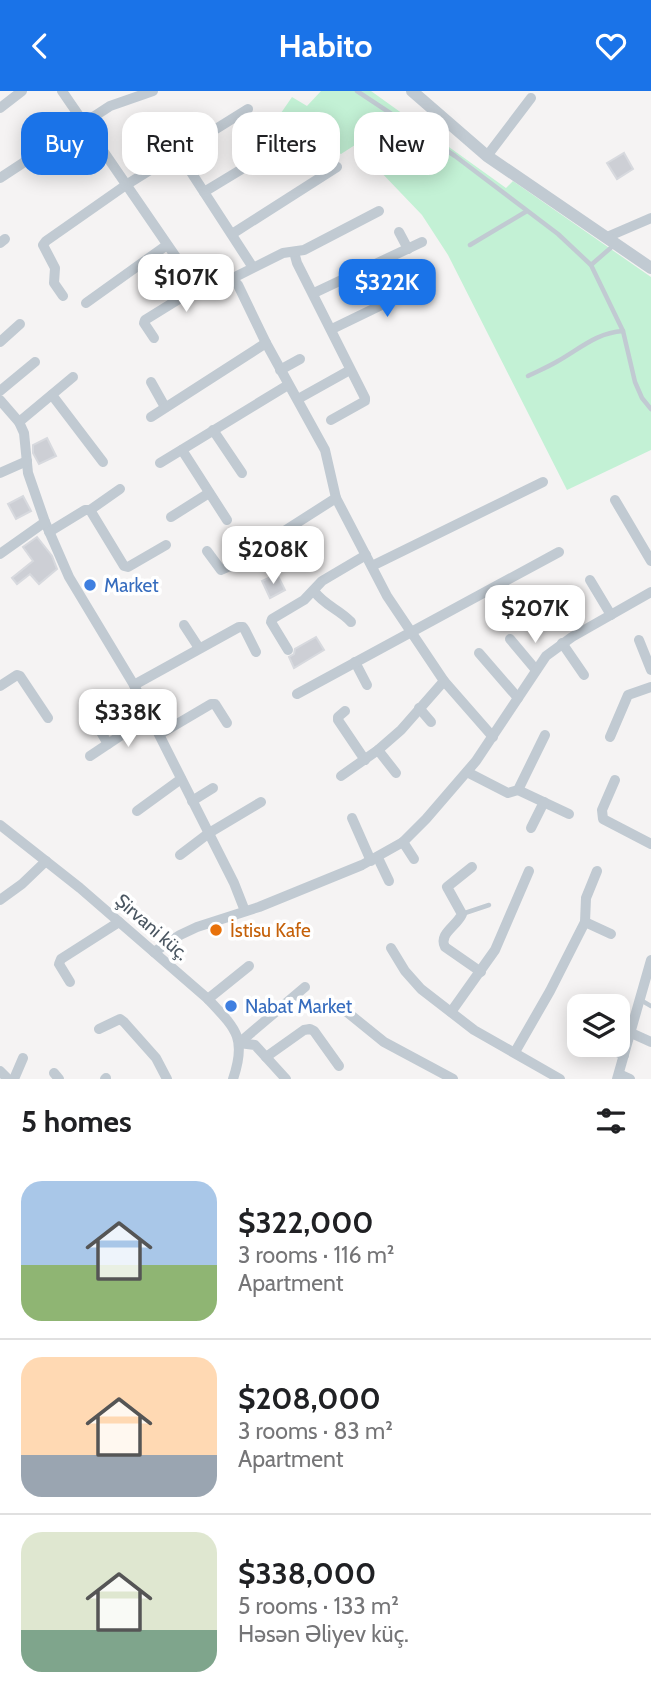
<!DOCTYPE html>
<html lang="en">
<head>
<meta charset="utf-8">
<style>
	body { margin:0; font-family:Cabin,sans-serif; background:#f6f6f6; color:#202124; height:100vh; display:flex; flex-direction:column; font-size:26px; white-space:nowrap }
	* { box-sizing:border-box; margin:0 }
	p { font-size:23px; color:#757577 }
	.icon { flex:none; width:38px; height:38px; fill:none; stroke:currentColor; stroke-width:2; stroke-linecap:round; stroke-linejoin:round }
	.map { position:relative; height:988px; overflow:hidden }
	.side { display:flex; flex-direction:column; background:#fff; flex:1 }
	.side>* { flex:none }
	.banner { position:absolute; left:21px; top:21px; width:609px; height:63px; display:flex; gap:14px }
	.tools { position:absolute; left:567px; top:903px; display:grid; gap:14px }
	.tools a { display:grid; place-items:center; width:63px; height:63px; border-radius:14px; background:#fff; box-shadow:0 4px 18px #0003; font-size:35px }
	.price { position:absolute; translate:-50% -60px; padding:0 16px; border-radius:14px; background:#fff; color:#222; font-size:23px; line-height:46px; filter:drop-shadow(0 2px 4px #0008) }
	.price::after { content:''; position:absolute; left:50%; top:42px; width:21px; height:16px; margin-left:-10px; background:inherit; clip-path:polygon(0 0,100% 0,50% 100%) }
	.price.current { background:#1a73e8; color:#fff }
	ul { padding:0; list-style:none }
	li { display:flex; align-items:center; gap:21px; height:175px; padding:0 21px }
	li+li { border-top:2px solid #e0e0e0 }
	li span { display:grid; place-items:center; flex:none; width:196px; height:140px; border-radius:21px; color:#555 }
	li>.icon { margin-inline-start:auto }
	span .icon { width:84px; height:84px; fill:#fffc; stroke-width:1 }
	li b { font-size:30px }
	h2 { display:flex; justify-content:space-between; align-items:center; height:84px; padding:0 21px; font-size:30px }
	.tag { padding:0 24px; border-radius:21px; background:#fff; box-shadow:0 4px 18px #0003; font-size:24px; line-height:63px }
	.tag.current { background:#1a73e8; color:#fff }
	header { display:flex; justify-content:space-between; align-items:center; height:91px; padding:0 21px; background:#1a73e8; color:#fff; font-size:32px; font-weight:700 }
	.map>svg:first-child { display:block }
	.green { fill:#c3f1d5 }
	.building { fill:#cdcfd5; stroke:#d7d9de; stroke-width:2 }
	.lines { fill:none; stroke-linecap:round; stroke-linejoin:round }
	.service { stroke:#c1cad2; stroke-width:4.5 }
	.minor { stroke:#c1cad2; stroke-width:10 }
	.tertiary { stroke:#c1cad2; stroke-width:12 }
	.shop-dot { fill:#3f7fe0; stroke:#fff; stroke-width:2.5 }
	.food-dot { fill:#e8710a; stroke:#fff; stroke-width:2.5 }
	.labels { text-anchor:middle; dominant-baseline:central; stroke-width:7; stroke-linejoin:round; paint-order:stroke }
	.shop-label { font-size:19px; fill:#366cbe; stroke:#fff; text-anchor:start }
	.street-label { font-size:19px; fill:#4a5661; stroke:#fff }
	.food-label { font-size:19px; fill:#c56008; stroke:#fff; text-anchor:start }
</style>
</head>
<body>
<header><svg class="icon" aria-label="back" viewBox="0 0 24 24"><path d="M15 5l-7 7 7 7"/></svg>Habito<svg class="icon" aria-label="heart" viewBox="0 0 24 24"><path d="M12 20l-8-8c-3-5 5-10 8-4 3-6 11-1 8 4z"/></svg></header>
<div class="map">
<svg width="651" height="988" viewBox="0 0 651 988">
	<rect width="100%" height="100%" fill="#f5f3f3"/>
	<path class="green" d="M321,0h50l135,97 7,-7 138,96v173l-84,40 -119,-235 -26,-40 -67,-70 -14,9 -37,-20 -23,-21 11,-16 15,9z"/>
	<g class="building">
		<path d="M624,62l9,16 -16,10 -10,-16z"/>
		<path d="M47,347l9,18 -17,8 -6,-11v-8z"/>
		<path d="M23,405l8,15 -15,8 -8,-15z"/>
		<path d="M37,446l15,19 5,13 -18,15 -9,-10 -13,10 -5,-6 21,-17 -10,-14z"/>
		<path d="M277,483l8,16 -15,8 -8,-17z"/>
		<path d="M316,546l8,13 -30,18 -5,-11 5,-3 1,-5z"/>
	</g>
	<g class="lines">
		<g class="service">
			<path d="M357,0l98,65 103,78 33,31 32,66 12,51 7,16 9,11"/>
			<path d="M470,154l57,-34"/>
			<path d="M591,174l23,-20"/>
			<path d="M528,285c10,-5 20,-9 30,-15 23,-13 38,-28 65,-30"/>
			<path d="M462,823l27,-9"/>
			<path d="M639,908l12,7"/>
		</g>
		<g class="minor">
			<path d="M62,0l129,188 9,7c14,-4 26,-15 38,-1l28,58 59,107 11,48 51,98 57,85 49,56"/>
			<path d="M0,17l22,-17"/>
			<path d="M178,61l74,114"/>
			<path d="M487,65l44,-58"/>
			<path d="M0,87l110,-72 43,-15"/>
			<path d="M204,101l76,-46"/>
			<path d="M399,141l9,17"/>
			<path d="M232,143l105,-67"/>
			<path d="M607,146l44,-19"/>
			<path d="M0,152l5,-4"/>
			<path d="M294,161l3,11 68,135v3l-34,19"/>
			<path d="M231,188l52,-26 21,-3 75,-39"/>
			<path d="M314,202l108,-51"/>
			<path d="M63,205l-9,-13 1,-15 -12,-23 3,-4 80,-56 122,-76"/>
			<path d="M86,212l81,-58"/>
			<path d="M332,238l97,-47"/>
			<path d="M154,247l-10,-15 1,-3 55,-34"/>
			<path d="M0,251l20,-18"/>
			<path d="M280,279l20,-11"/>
			<path d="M151,291l14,25"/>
			<path d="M0,300l35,-29"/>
			<path d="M52,304l51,67"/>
			<path d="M298,308l52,-29"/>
			<path d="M0,309l19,22 5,11 4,40 17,49 24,55 65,108 100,198 11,28"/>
			<path d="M151,326l115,-74"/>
			<path d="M19,331l54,-45"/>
			<path d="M213,339l29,43"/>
			<path d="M182,359l45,70"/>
			<path d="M160,372l128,-78"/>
			<path d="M0,382l27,-12"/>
			<path d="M615,409l36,61"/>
			<path d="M90,419l30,-21"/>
			<path d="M171,426l38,-24"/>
			<path d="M49,441l36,-22h5l34,56 4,1 38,-22"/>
			<path d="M207,460l14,19 7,-3 108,-69"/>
			<path d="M0,463l45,-32"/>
			<path d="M372,475l171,-84"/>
			<path d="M590,489l21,35"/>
			<path d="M314,500c11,15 25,18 37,31"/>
			<path d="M184,534l15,23"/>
			<path d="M510,548l26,31"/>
			<path d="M639,549l12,30"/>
			<path d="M562,552l22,32"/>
			<path d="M288,559l-17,-28 1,-3 32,-19 18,-19 44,-26"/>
			<path d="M479,562l39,45"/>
			<path d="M355,571l12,23"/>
			<path d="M134,594l105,-58h4l2,3 11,22"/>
			<path d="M0,595l17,-11 3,1 28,42"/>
			<path d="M297,603l262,-142"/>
			<path d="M419,617l12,14"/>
			<path d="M345,620l-7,6v3l27,40"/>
			<path d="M98,636l10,17"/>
			<path d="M160,643l51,-30h4l12,19"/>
			<path d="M610,646l18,-42 23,-8"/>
			<path d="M378,659l18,23"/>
			<path d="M90,665l60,-40"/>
			<path d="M467,681l41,21 10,-3 27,-55"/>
			<path d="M341,685l37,-26 23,-20 43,-49"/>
			<path d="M615,689l-13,30 1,9 48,25"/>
			<path d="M518,699l51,24"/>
			<path d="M192,710l21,-13"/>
			<path d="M137,720l44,-32"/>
			<path d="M352,727l19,43"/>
			<path d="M0,734l80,63 128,111c28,30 39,39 25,80"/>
			<path d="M531,737l13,-26"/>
			<path d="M403,751l11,17"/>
			<path d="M180,764l29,-22 52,-31"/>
			<path d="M378,767l11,23"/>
			<path d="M472,776l-25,20 15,27c-5,12 -24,20 -17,33l36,25"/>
			<path d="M0,809l22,-16 24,-23"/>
			<path d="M585,831l26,12"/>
			<path d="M391,857l14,23 16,18 53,41 86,49"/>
			<path d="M154,861l26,-17 17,-8 62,-20 103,-42 41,-23 23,-23 50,-58 70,-105 26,-19 79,-45"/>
			<path d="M70,891l-11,-18 2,-5 58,-37"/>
			<path d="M208,908l41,-33"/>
			<path d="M342,917l42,34 69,37"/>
			<path d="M451,921l44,-62 34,-79"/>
			<path d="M99,938l21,-10 4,3 32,36 11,21"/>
			<path d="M629,941l22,10"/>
			<path d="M239,952l66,-56"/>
			<path d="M239,952l16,2 31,34"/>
			<path d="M600,954l24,10"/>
			<path d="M515,961l35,-61 35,-69 1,-24 11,-27"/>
			<path d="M266,966l38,-27 6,-1 4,2 25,35"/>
			<path d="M0,980l8,8"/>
			<path d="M54,982l5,6"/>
			<path d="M619,983l11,5"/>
			<path d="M14,988l9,-21"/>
			<path d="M105,988l1,-1"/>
			<path d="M617,988l34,-119"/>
		</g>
		<path class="tertiary" d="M412,0l75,65 164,112"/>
	</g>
	<g class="shop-dot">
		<circle cx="90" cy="494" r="7"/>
		<circle cx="231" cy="915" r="7"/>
	</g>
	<circle class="food-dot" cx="216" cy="839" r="7"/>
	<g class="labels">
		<g class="shop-label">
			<text x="104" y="494">Market</text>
			<text x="245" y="915">Nabat Market</text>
		</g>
		<g class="street-label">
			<text transform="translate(152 836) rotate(41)">Şirvani küç.</text>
		</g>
		<g class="food-label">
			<text x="230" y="839">İstisu Kafe</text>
		</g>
	</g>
</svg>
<div class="tools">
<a><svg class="icon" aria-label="layers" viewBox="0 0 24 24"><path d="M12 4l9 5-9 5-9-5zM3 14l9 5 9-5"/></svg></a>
</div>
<b class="price" style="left:186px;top:223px">$107K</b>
<b class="price current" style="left:387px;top:228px">$322K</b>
<b class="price" style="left:273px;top:495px">$208K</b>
<b class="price" style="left:535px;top:554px">$207K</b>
<b class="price" style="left:128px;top:658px">$338K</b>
<div class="banner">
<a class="tag current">Buy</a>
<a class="tag">Rent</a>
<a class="tag">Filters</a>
<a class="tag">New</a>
</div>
</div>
<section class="side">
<h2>5 homes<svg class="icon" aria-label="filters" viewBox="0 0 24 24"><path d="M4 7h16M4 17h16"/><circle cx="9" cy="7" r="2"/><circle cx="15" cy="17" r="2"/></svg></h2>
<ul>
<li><span style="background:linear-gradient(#a9c7e8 60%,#8fb573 0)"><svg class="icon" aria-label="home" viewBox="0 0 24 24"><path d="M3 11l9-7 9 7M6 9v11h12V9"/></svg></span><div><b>$322,000</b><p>3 rooms · 116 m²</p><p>Apartment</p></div></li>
<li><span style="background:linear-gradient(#ffd9b3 70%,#9aa5b1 0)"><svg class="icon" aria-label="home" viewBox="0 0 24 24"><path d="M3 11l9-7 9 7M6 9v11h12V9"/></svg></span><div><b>$208,000</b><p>3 rooms · 83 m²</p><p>Apartment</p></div></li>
<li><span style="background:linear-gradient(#dfe7d0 70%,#7fa58c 0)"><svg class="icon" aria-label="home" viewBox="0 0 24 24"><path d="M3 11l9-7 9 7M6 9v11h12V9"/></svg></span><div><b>$338,000</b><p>5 rooms · 133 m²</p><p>Həsən Əliyev küç.</p></div></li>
</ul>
</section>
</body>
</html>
